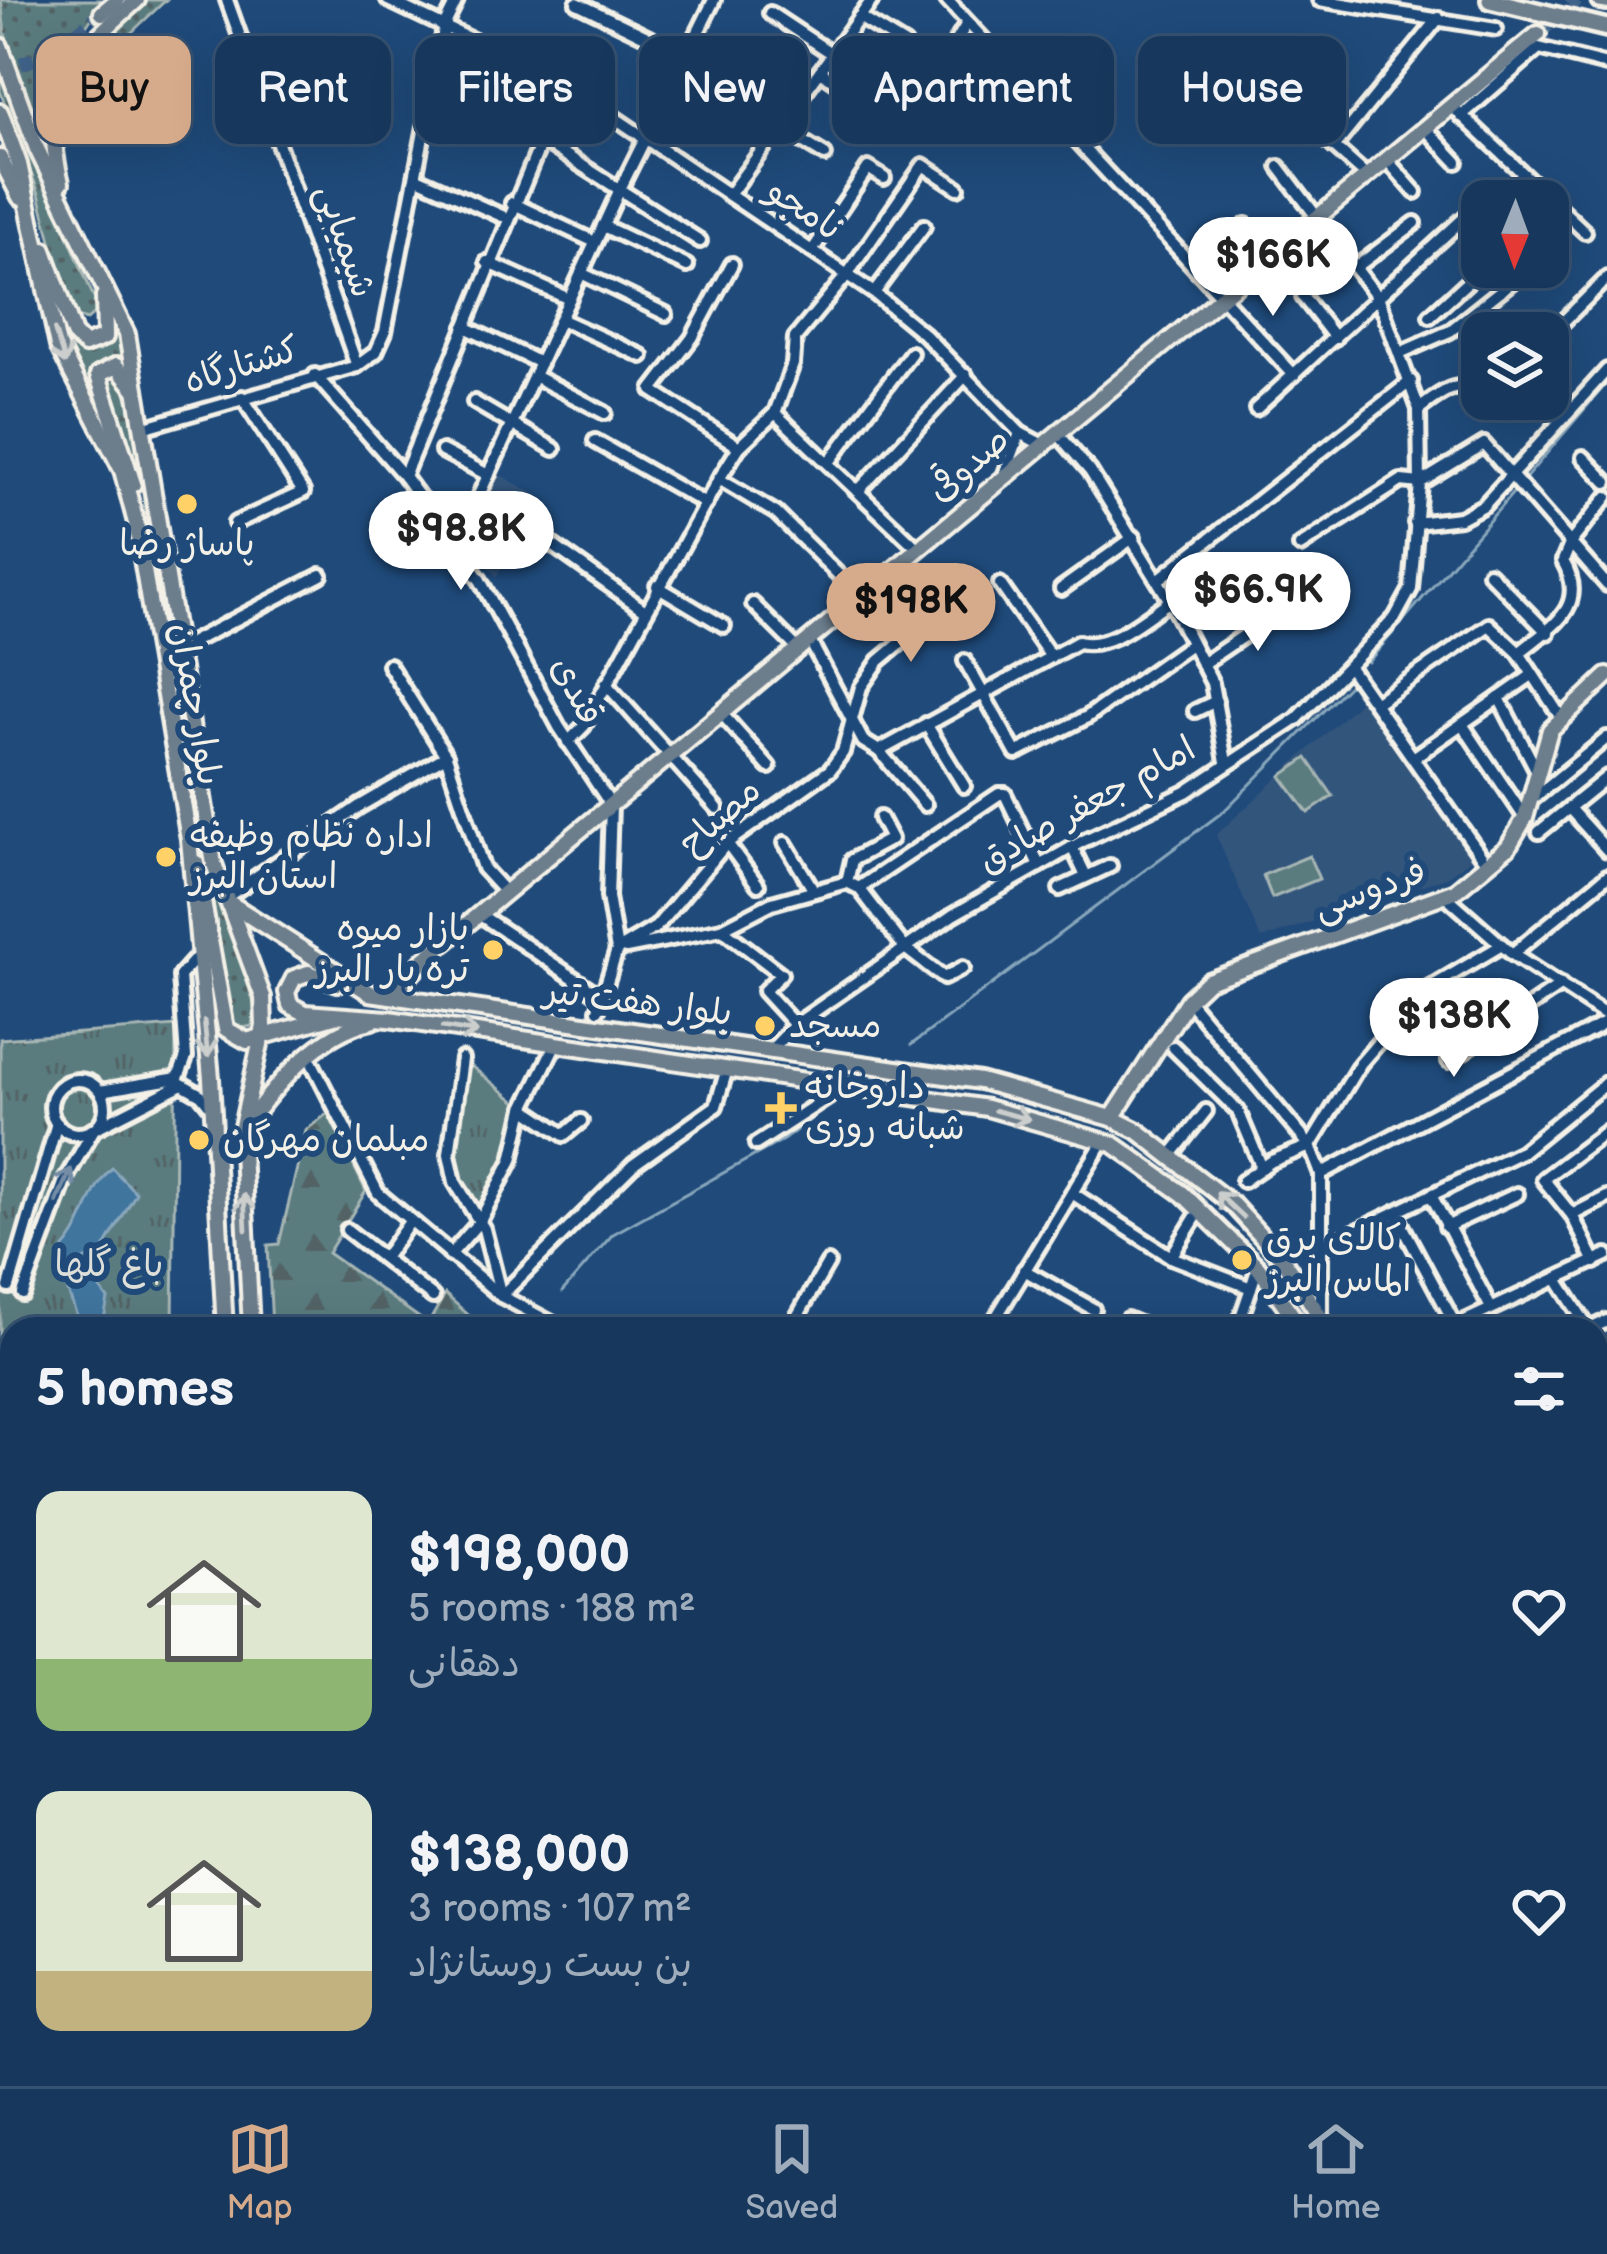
<!DOCTYPE html>
<html lang="en">
<head>
<meta charset="utf-8">
<style>
	body { margin:0; font-family:"Balsamiq Sans","Playpen Sans Arabic",sans-serif; background:#203f62; color:#f1f3f6; height:100vh; display:flex; flex-direction:column; font-size:45px; white-space:nowrap }
	* { box-sizing:border-box; margin:0 }
	p { font-size:39px; color:#9eacbb }
	.icon { flex:none; width:66px; height:66px; fill:none; stroke:currentColor; stroke-width:2; stroke-linecap:round; stroke-linejoin:round }
	.map { position:relative; flex:1; overflow:hidden }
	.drawer { position:absolute; left:0px; top:1317px; width:1608px; height:771px; display:flex; flex-direction:column; background:#17385c; border-radius:36px 36px 0 0; box-shadow:0 12px 48px #0002,0 0 0 3px #365272 }
	.drawer>* { flex:none }
	.guide { position:absolute; left:36px; top:36px; width:1536px; height:108px; display:flex; gap:24px }
	.needle { width:78px; rotate:181deg }
	.fabs { position:absolute; left:1461px; top:180px; display:grid; gap:24px }
	.fabs a { display:grid; place-items:center; width:108px; height:108px; border-radius:24px; background:#17385c; box-shadow:0 12px 48px #0002,0 0 0 3px #365272; font-size:60px }
	.price { position:absolute; translate:-50% -102px; padding:0 27px; border-radius:42px; background:#fff; color:#222; font-size:39px; line-height:78px; filter:drop-shadow(0 3px 6px #0008) }
	.price::after { content:''; position:absolute; left:50%; top:72px; width:36px; height:27px; margin-left:-18px; background:inherit; clip-path:polygon(0 0,100% 0,50% 100%) }
	.price.on { background:#d6ab8b; color:#111 }
	ul { padding:0; list-style:none }
	li { display:flex; align-items:center; gap:36px; height:300px; padding:0 36px }
	li span { display:grid; place-items:center; flex:none; width:336px; height:240px; border-radius:24px; color:#555 }
	li>.icon { margin-inline-start:auto }
	span .icon { width:144px; height:144px; fill:#fffc; stroke-width:1 }
	li b { font-size:51px }
	h2 { display:flex; justify-content:space-between; align-items:center; height:144px; padding:0 36px; font-size:51px }
	.chip { padding:0 42px; border-radius:24px; background:#17385c; box-shadow:0 12px 48px #0002,0 0 0 3px #365272; font-size:42px; line-height:108px }
	.chip.on { background:#d6ab8b; color:#111 }
	.dock { display:flex; justify-content:space-around; align-items:center; height:168px; border-top:3px solid #365272; background:#17385c; font-size:33px; color:#9eacbb }
	.dock a { display:grid; justify-items:center; gap:6px }
	.dock .on { color:#d6ab8b }
	.map>svg:first-child { display:block }
	.built { fill:#33547c }
	.grass { fill:url(#grass-dots); stroke:#a7b6b4; stroke-width:3 }
	.forest { fill:url(#forest-firs); stroke:#a7b6b4; stroke-width:3 }
	.park { fill:url(#park-tufts); stroke:#a7b6b4; stroke-width:3 }
	.pitch { fill:#5a7b7f; stroke:#a7b6b4; stroke-width:3 }
	.water { fill:#41759e; stroke:#89a7bc; stroke-width:3 }
	.lines { fill:none; stroke-linecap:round; stroke-linejoin:round }
	.stream { stroke:#89a7bc; stroke-width:3 }
	.major-tunnel { stroke:#3f638a; stroke-width:14; stroke-dasharray:14 7; stroke-linecap:butt }
	.minor-casing { stroke:#f4f1e8; stroke-width:20 }
	.major-casing { stroke:#f4f1e8; stroke-width:22 }
	.highway-casing { stroke:#f4f1e8; stroke-width:24 }
	.minor { stroke:#1f4a7a; stroke-width:10 }
	.major { stroke:#6c7d8c; stroke-width:14 }
	.highway { stroke:#6c7d8c; stroke-width:15 }
	.oneway { stroke:#cbcecc }
	.oneway2 { stroke:#748da6 }
	.poi-dot { fill:#ffd166; stroke:#1f4a7a; stroke-width:4.5 }
	.labels { text-anchor:middle; dominant-baseline:central; stroke-width:12; stroke-linejoin:round; paint-order:stroke }
	.street-label { font-size:36px; fill:#f4f1e8; stroke:#1f4a7a }
	.poi-label { font-size:36px; fill:#f4f1e8; stroke:#1f4a7a; text-anchor:start }
	.park-label { font-size:36px; fill:#dddfd8; stroke:#1f4a7a }
</style>
</head>
<body>
<div class="map">
<svg width="1607" height="2086" viewBox="0 0 1607 2086">
	<defs>
		<pattern id="grass-dots" width="8" height="8" patternUnits="userSpaceOnUse" patternTransform="scale(3)"><rect width="8" height="8" fill="#5a7b7f"/><path d="M2 2h.1M6 6h.1" fill="none" stroke="#526465" stroke-width="1.8" stroke-linecap="round"/></pattern>
		<pattern id="forest-firs" width="22" height="20" patternUnits="userSpaceOnUse" patternTransform="scale(3)"><rect width="22" height="20" fill="#5a7b7f"/><path d="M5 1l3.5 6h-7zM16 11l3.5 6h-7z" fill="#526465"/></pattern>
		<pattern id="park-tufts" width="24" height="20" patternUnits="userSpaceOnUse" patternTransform="scale(3)"><rect width="24" height="20" fill="#5a7b7f"/><path d="M3 7l-1-3M5 7V3M7 7l1-3M15 17l-1-3M17 17v-4M19 17l1-3" fill="none" stroke="#526465"/></pattern>
	</defs>
	<rect width="100%" height="100%" fill="#1f4a7a"/>
	<filter id="ink" filterUnits="userSpaceOnUse"><feTurbulence type="fractalNoise" baseFrequency=".00833" numOctaves="2"/><feDisplacementMap in="SourceGraphic" scale="24" xChannelSelector="R" yChannelSelector="G"/><feConvolveMatrix kernelMatrix="1 2 1 2 8 2 1 2 1" color-interpolation-filters="sRGB"/></filter>
	<g filter="url(#ink)">
		<g class="built">
			<path d="M493,471l40,22 -36,84 -35,-39z"/>
			<path d="M1364,698l113,156 -30,23 -186,62 -45,-104z"/>
			<path d="M160,2076h741l16,10h-761z"/>
		</g>
		<g class="grass">
			<path d="M1,0h108c-40,40 -62,77 -67,135l-37,-101z"/>
			<path d="M149,0h17c-43,41 -94,80 -88,144h-17c2,-77 34,-95 88,-144z"/>
			<path d="M0,72l96,231v9l-9,8 -11,-3 -8,-10 -29,-113 -39,-103z"/>
			<path d="M115,326l16,40 -28,-5 -11,8 -4,17 -19,-38 31,3 10,-8z"/>
			<path d="M107,373l14,3c42,130 49,274 72,409 13,77 40,148 62,222l-3,19 -14,3 -5,-9 -92,-537 -19,-63 -19,-32z"/>
		</g>
		<path class="forest" d="M328,1113l38,78 -38,62 100,71 17,-30 39,35h-212l-4,-84 11,-1 27,-114z"/>
		<g class="park">
			<path d="M176,1026l-3,303h-161v662l-12,12v-964z"/>
			<path d="M462,1059l62,49 -12,52 -32,61c-41,-65 -28,-89 -18,-162z"/>
		</g>
		<g class="pitch">
			<path d="M1307,758l26,38 -25,17 -27,-37z"/>
			<path d="M1309,856l10,23 -47,19 -9,-23z"/>
		</g>
		<path class="water" d="M112,1168l24,25 -34,59 -27,12 4,15 16,3 13,17 -4,20 -24,6 -18,-50 2,-27c22,-24 24,-58 48,-80z"/>
		<g class="lines">
			<g class="stream">
				<path d="M1368,662l239,-279"/>
				<path d="M911,1045l313,-234 125,-126"/>
				<path d="M562,1292l51,-58 170,-94 35,-26"/>
				<path d="M202,2086l4,-10"/>
			</g>
			<g class="major-tunnel">
				<path d="M1538,34l39,-34"/>
				<path d="M0,68c40,-4 72,-31 102,-55"/>
			</g>
			<g class="minor-casing">
				<g id="minor">
					<path d="M227,0l130,366"/>
					<path d="M388,0l177,84 309,209 50,41 96,99 21,11"/>
					<path d="M947,0l347,375"/>
					<path d="M1319,0l177,29"/>
					<path d="M577,3l109,53"/>
					<path d="M770,13l62,41"/>
					<path d="M859,17l46,28"/>
					<path d="M696,36l103,64"/>
					<path d="M820,71l48,32"/>
					<path d="M1453,107l132,125"/>
					<path d="M912,115l54,-90"/>
					<path d="M1461,116l78,-68 68,17"/>
					<path d="M1311,126l56,50"/>
					<path d="M779,127l46,28"/>
					<path d="M1426,129l31,33"/>
					<path d="M539,138l161,103"/>
					<path d="M1334,147l105,-129"/>
					<path d="M1387,160l28,32"/>
					<path d="M417,178l85,38"/>
					<path d="M729,195l143,-195"/>
					<path d="M512,203l83,39"/>
					<path d="M1246,225l24,28"/>
					<path d="M603,226l84,40"/>
					<path d="M812,251l56,-83 16,10"/>
					<path d="M487,262l82,37"/>
					<path d="M732,264l-40,74 -40,52 87,57"/>
					<path d="M1359,265l56,-42"/>
					<path d="M581,273l85,41"/>
					<path d="M874,293l50,-67"/>
					<path d="M1303,297l32,41"/>
					<path d="M1430,316l54,-49"/>
					<path d="M560,319l82,37"/>
					<path d="M465,327l75,36"/>
					<path d="M1548,337l59,-59"/>
					<path d="M1402,352l48,-21 74,-59"/>
					<path d="M315,375l89,101 76,104 79,147 52,78 -3,92 9,53 -19,60"/>
					<path d="M534,376l71,37"/>
					<path d="M474,402l80,47"/>
					<path d="M1256,409l220,-202"/>
					<path d="M1419,409c23,-17 34,-27 63,-21"/>
					<path d="M775,413l142,135"/>
					<path d="M146,427l211,-61 19,-14 9,-20 60,-308 12,-24"/>
					<path d="M1059,435l31,36 80,130 42,82 14,79"/>
					<path d="M595,441l111,63"/>
					<path d="M442,451l46,24"/>
					<path d="M1583,457l24,25"/>
					<path d="M830,461l81,-108"/>
					<path d="M1005,474l15,-41"/>
					<path d="M404,476l161,-392"/>
					<path d="M719,479l57,34 84,83"/>
					<path d="M860,489l106,-114"/>
					<path d="M235,523l68,-31 -61,-95"/>
					<path d="M1415,523l45,-5 24,-13 123,-135"/>
					<path d="M527,527l117,83"/>
					<path d="M456,545l164,-356 94,-189"/>
					<path d="M1300,546l101,-65 19,2 64,-39 123,141"/>
					<path d="M1489,573l59,60"/>
					<path d="M1158,580l253,-199"/>
					<path d="M1000,584l51,73"/>
					<path d="M657,586l67,40"/>
					<path d="M1061,589l73,-52"/>
					<path d="M753,604l45,45"/>
					<path d="M809,639l54,102 16,10 46,54"/>
					<path d="M179,649l142,-74"/>
					<path d="M1519,653c31,-26 71,-45 44,-92l8,-19 36,-45"/>
					<path d="M965,661l51,92 71,-36 104,-73"/>
					<path d="M1202,664l87,-59"/>
					<path d="M389,665l57,91 37,112 22,24"/>
					<path d="M1349,667l138,197"/>
					<path d="M606,684l111,124"/>
					<path d="M1499,698l39,75"/>
					<path d="M1375,703l114,-78 30,28 43,66"/>
					<path d="M1195,711l21,-10"/>
					<path d="M722,714l47,53"/>
					<path d="M926,724l38,62"/>
					<path d="M1462,724l63,94"/>
					<path d="M568,742l16,-16 135,-247 20,-32 36,-34 18,-49 2,-26 52,-63 76,-110 35,23"/>
					<path d="M879,751l199,-109c32,8 66,-24 92,-41"/>
					<path d="M1413,758l119,-83"/>
					<path d="M1530,801l77,-63"/>
					<path d="M1569,808l38,42"/>
					<path d="M1539,832l68,-55"/>
					<path d="M727,843l31,42"/>
					<path d="M785,843l29,48"/>
					<path d="M1072,847l14,29"/>
					<path d="M847,882l5,-22 39,-21 -11,-21"/>
					<path d="M859,888l140,-94h6l34,71"/>
					<path d="M1060,889l50,-23"/>
					<path d="M1445,895l67,59 95,62"/>
					<path d="M228,896l132,-90 86,-50"/>
					<path d="M479,914l123,83"/>
					<path d="M722,929l59,45 -17,17 31,34"/>
					<path d="M626,948l96,-19 50,-26 75,-21 12,6 46,60 39,30 19,-10"/>
					<path d="M617,950l39,-23 71,-84 103,-73 13,-18 18,-65 18,-26 37,-31 50,-26"/>
					<path d="M1512,954l95,-78"/>
					<path d="M1188,1000l122,146 11,28v145"/>
					<path d="M1173,1047l65,64 24,57"/>
					<path d="M770,1051l25,-26 158,-110 130,-74 103,-49 111,-73 98,-101 16,-29 9,-106 -1,-74 -40,-110 -100,-132"/>
					<path d="M309,1057l69,136 123,103 62,33"/>
					<path d="M462,1059l-13,95 6,28 29,47 17,67"/>
					<path d="M1449,1061l112,-76"/>
					<path d="M178,1078l8,-21 -6,-81 17,-19"/>
					<circle cx="78" cy="1107" r="27"/>
					<path d="M100,1091l78,-13"/>
					<path d="M524,1108l40,27 17,-14"/>
					<path d="M756,1144l88,-57"/>
					<path d="M1171,1155l35,-44"/>
					<path d="M1321,1174l286,-152"/>
					<path d="M1243,1181l29,-20 38,-15 50,-82 61,-71 81,-48"/>
					<path d="M1072,1193l99,64 80,31"/>
					<path d="M1431,1195l60,113"/>
					<path d="M1395,1212l61,114"/>
					<path d="M1572,1215l35,-18"/>
					<path d="M1446,1227l71,-33"/>
					<path d="M347,1230l86,67"/>
					<path d="M1325,1246l196,-94 86,-70"/>
					<path d="M450,1255l30,-34 32,-61 12,-52 31,-63"/>
					<path d="M1171,1257l29,-47"/>
					<path d="M384,1258l25,-35"/>
					<path d="M1595,1262l-23,-47 -29,-36 64,-48"/>
					<path d="M1024,1270l69,39"/>
					<path d="M1557,1279l32,50"/>
					<path d="M9,1287l48,-164"/>
					<path d="M23,1294l43,-116 28,-49 88,-45 19,11 12,15"/>
					<path d="M501,1296l132,-131 83,-59 11,-37"/>
					<path d="M1127,1319l24,10"/>
					<path d="M790,1329l38,-66"/>
					<path d="M989,1329l114,-187"/>
					<path d="M1237,1329l21,-62"/>
					<path d="M1448,1329l159,-74"/>
					<path d="M1590,1329l17,-8"/>
					<path d="M1596,1341l11,13"/>
					<path d="M1596,1421l11,-7"/>
					<path d="M1596,1725l11,-2"/>
					<path d="M1596,1870l11,-5"/>
					<path d="M1596,1911l11,-5"/>
					<path d="M1596,2014l11,31"/>
					<path d="M567,2076l12,10"/>
					<path d="M617,2076l16,10"/>
					<path d="M911,2076l17,10"/>
					<path d="M1172,2076l12,10"/>
					<path d="M1478,2076l4,10"/>
					<path d="M1535,2076l3,10"/>
					<path d="M1443,2083l20,-7"/>
					<path d="M311,2086l6,-10"/>
					<path d="M398,2086l5,-10"/>
					<path d="M600,2086l12,-10"/>
					<path d="M759,2086l6,-10"/>
					<path d="M934,2086l16,-10"/>
					<path d="M1211,2086l10,-10"/>
					<path d="M1254,2086l16,-10"/>
					<path d="M1404,2086l17,-10"/>
				</g>
			</g>
			<g class="major-casing">
				<g id="major">
					<path d="M102,13l15,-13"/>
					<path d="M0,46l37,103 90,185 87,530 49,133 1,29 -23,105 10,198"/>
					<path d="M0,112l19,52 39,182 64,124 14,53 53,316 22,239 14,251"/>
					<path d="M0,158l20,39"/>
					<path d="M61,183c-23,-93 10,-124 76,-183"/>
					<path d="M44,250l30,84 11,11 20,-8 -1,-41"/>
					<path d="M133,484l-35,-109 18,-9 20,24"/>
					<path d="M196,863l30,166 21,12 87,-25"/>
					<path d="M231,904l139,89 610,88 132,37 26,13 95,74 51,56 44,68"/>
					<path d="M338,983l-30,-10 -14,5 -7,14 3,13 15,8 84,6 598,89 126,36 70,50 75,73 44,62"/>
					<path d="M391,996l33,-36 1114,-926"/>
					<path d="M1112,1118l76,-118 20,-19 247,-90 53,-44 17,-29 25,-88 57,-54"/>
					<path d="M244,1127c32,-42 74,-95 128,-106"/>
					<path d="M1596,1657l11,-10"/>
					<path d="M1596,1675l11,-9"/>
					<path d="M1596,1743l11,16"/>
					<path d="M1596,1788l11,18"/>
					<path d="M113,2086l6,-10"/>
					<path d="M135,2086l5,-10"/>
					<path d="M1088,2086l12,-10"/>
					<path d="M1112,2086l12,-10"/>
				</g>
			</g>
			<g class="highway-casing">
				<g id="highway">
					<path d="M1490,0l117,28"/>
					<path d="M1600,0l7,1"/>
				</g>
			</g>
			<use href="#minor" class="minor"/>
			<use href="#major" class="major"/>
			<use href="#highway" class="highway"/>
		</g>
		<defs><path id="oneway-shaft" d="M-6 0H5M1.5-3L5.5 0L1.5 3" fill="none" stroke-width="1.6" stroke-linecap="round" stroke-linejoin="round" transform="scale(3)"/></defs>
		<g class="oneway">
			<use href="#oneway-shaft" transform="translate(60 347) rotate(72)"/>
			<use href="#oneway-shaft" transform="translate(460 1030) rotate(9)"/>
			<use href="#oneway-shaft" transform="translate(206 1039) rotate(84)"/>
			<use href="#oneway-shaft" transform="translate(1012 1115) rotate(15)"/>
			<use href="#oneway-shaft" transform="translate(1230 1205) rotate(-137)"/>
			<use href="#oneway-shaft" transform="translate(245 1212) rotate(-93)"/>
		</g>
		<use class="oneway2" href="#oneway-shaft" transform="translate(64 1185) rotate(-66)"/>
	</g>
	<g class="poi-dot">
		<circle cx="187" cy="504" r="12"/>
		<circle cx="166" cy="857" r="12"/>
		<circle cx="493" cy="950" r="12"/>
		<circle cx="765" cy="1026" r="12"/>
		<path d="M775 1090h12v12h12v12h-12v12h-12v-12h-12v-12h12z"/>
		<circle cx="199" cy="1140" r="12"/>
		<circle cx="1242" cy="1260" r="12"/>
	</g>
	<g class="labels">
		<g class="street-label">
			<text transform="translate(804 210) rotate(34)">نامجو</text>
			<text transform="translate(345 241) rotate(71)">شیمیایی</text>
			<text transform="translate(242 366) rotate(-17)">کشتارگاه</text>
			<text transform="translate(969 465) rotate(-40)">صدوقی</text>
			<text transform="translate(576 691) rotate(63)">قندی</text>
			<text transform="translate(195 704) rotate(80)">بلوار چمران</text>
			<text transform="translate(1087 805) rotate(-29)">امام جعفر صادق</text>
			<text transform="translate(720 817) rotate(-42)">مصباح</text>
			<text transform="translate(1370 890) rotate(-20)">فردوسی</text>
			<text transform="translate(638 1003) rotate(7)">بلوار هفت تیر</text>
		</g>
		<g class="poi-label">
			<text x="187" y="544" text-anchor="middle">پاساژ رضا</text>
			<text x="190" y="836">اداره نظام وظیفه<tspan x="190" dy="41">استان البرز</tspan></text>
			<text x="469" y="929" text-anchor="end">بازار میوه<tspan x="469" dy="41">تره بار البرز</tspan></text>
			<text x="789" y="1026">مسجد</text>
			<text x="805" y="1087">داروخانه<tspan x="805" dy="41">شبانه روزی</tspan></text>
			<text x="223" y="1140">مبلمان مهرگان</text>
			<text x="1266" y="1239">کالای برق<tspan x="1266" dy="41">الماس البرز</tspan></text>
		</g>
		<g class="park-label">
			<text x="109" y="1265">باغ گلها</text>
		</g>
	</g>
</svg>
<div class="fabs">
<a><svg class="needle" viewBox="-14 -14 28 28"><path d="M0-13l5 13h-10z" fill="#e53935"/><path d="M0 13l5-13h-10z" fill="#9eacbb"/></svg></a>
<a><svg class="icon" aria-label="layers" viewBox="0 0 24 24"><path d="M12 4l9 5-9 5-9-5zM3 14l9 5 9-5"/></svg></a>
</div>
<b class="price" style="left:1273px;top:319px">$166K</b>
<b class="price" style="left:461px;top:593px">$98.8K</b>
<b class="price" style="left:1258px;top:654px">$66.9K</b>
<b class="price on" style="left:911px;top:665px">$198K</b>
<b class="price" style="left:1454px;top:1080px">$138K</b>
<div class="guide">
<a class="chip on">Buy</a>
<a class="chip">Rent</a>
<a class="chip">Filters</a>
<a class="chip">New</a>
<a class="chip">Apartment</a>
<a class="chip">House</a>
</div>
<section class="drawer">
<h2>5 homes<svg class="icon" aria-label="filters" viewBox="0 0 24 24"><path d="M4 7h16M4 17h16"/><circle cx="9" cy="7" r="2"/><circle cx="15" cy="17" r="2"/></svg></h2>
<ul>
<li><span style="background:linear-gradient(#dfe7d0 70%,#8fb573 0)"><svg class="icon" aria-label="home" viewBox="0 0 24 24"><path d="M3 11l9-7 9 7M6 9v11h12V9"/></svg></span><div><b>$198,000</b><p>5 rooms · 188 m²</p><p>دهقانی</p></div><svg class="icon" aria-label="heart" viewBox="0 0 24 24"><path d="M12 20l-8-8c-3-5 5-10 8-4 3-6 11-1 8 4z"/></svg></li>
<li><span style="background:linear-gradient(#dfe7d0 75%,#c2b280 0)"><svg class="icon" aria-label="home" viewBox="0 0 24 24"><path d="M3 11l9-7 9 7M6 9v11h12V9"/></svg></span><div><b>$138,000</b><p>3 rooms · 107 m²</p><p>بن بست روستانژاد</p></div><svg class="icon" aria-label="heart" viewBox="0 0 24 24"><path d="M12 20l-8-8c-3-5 5-10 8-4 3-6 11-1 8 4z"/></svg></li>
</ul>
</section>
</div>
<nav class="dock">
<a class="on"><svg class="icon" aria-label="map" viewBox="0 0 24 24"><path d="M3 6l6-2 6 2 6-2v14l-6 2-6-2-6 2zM9 4v14M15 6v14"/></svg>Map</a>
<a><svg class="icon" aria-label="saved" viewBox="0 0 24 24"><path d="M7 4h10v16l-5-4-5 4z"/></svg>Saved</a>
<a><svg class="icon" aria-label="home" viewBox="0 0 24 24"><path d="M3 11l9-7 9 7M6 9v11h12V9"/></svg>Home</a>
</nav>
</body>
</html>
